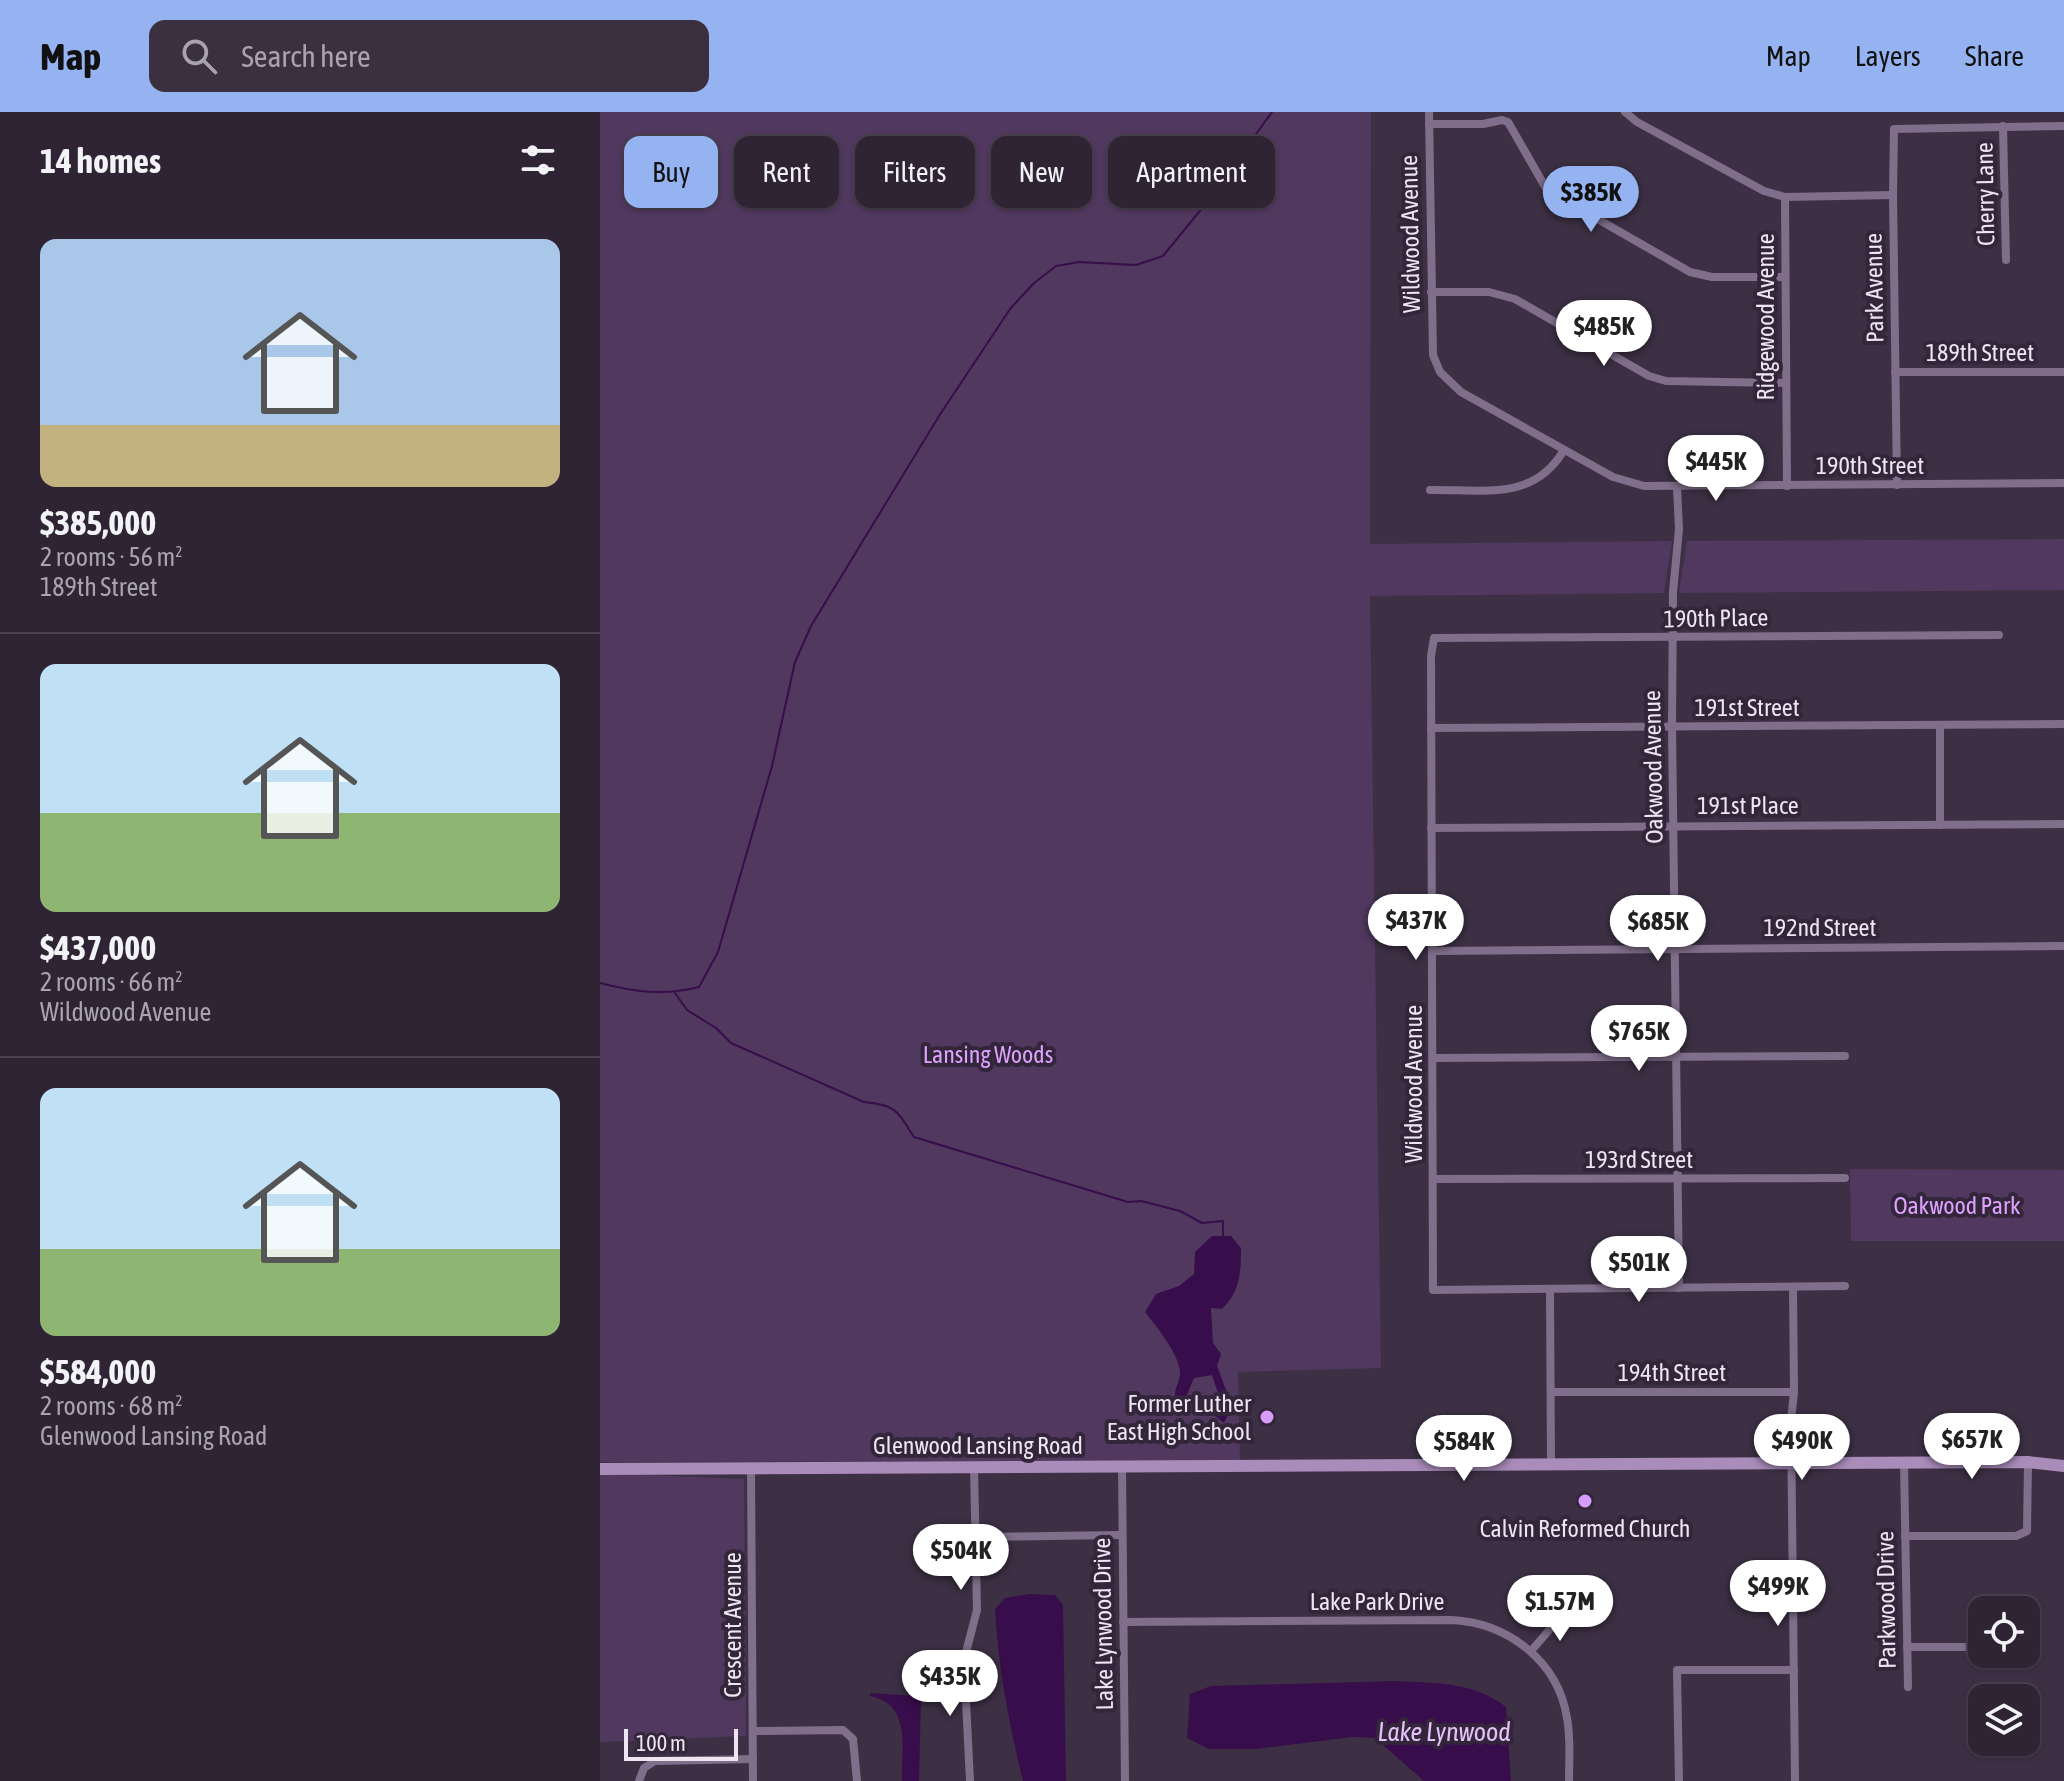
<!DOCTYPE html>
<html lang="en">
<head>
<meta charset="utf-8">
<style>
	body { margin:0; font-family:"Asap Condensed",sans-serif; background:#3a3040; color:#f1f3f6; height:100vh; display:flex; flex-direction:column; font-size:30px; white-space:nowrap }
	* { box-sizing:border-box; margin:0 }
	p { font-size:26px; color:#a7a4ac }
	.icon { flex:none; width:44px; height:44px; fill:none; stroke:currentColor; stroke-width:2; stroke-linecap:round; stroke-linejoin:round }
	.map { position:relative; flex:1; overflow:hidden }
	.sheet { display:flex; flex-direction:column; background:#2e2434; width:600px }
	.sheet>* { flex:none }
	.guide { position:absolute; left:24px; top:24px; width:760px; height:72px; display:flex; gap:16px }
	.controls { position:absolute; left:1368px; top:1484px; display:grid; gap:16px }
	.controls a { display:grid; place-items:center; width:72px; height:72px; border-radius:16px; background:#2e2434; box-shadow:0 2px 6px #0004,0 0 0 2px #49414f; font-size:40px }
	.scale { position:absolute; left:24px; bottom:20px; width:114px; box-sizing:border-box; padding-left:8px; border:4px solid #ede5f2; border-top:0; font-size:22px; line-height:28px; white-space:nowrap; color:#ede5f2; -webkit-text-stroke:6px #33263b; paint-order:stroke }
	.price { position:absolute; translate:-50% -68px; padding:0 18px; border-radius:28px; background:#fff; color:#222; font-size:26px; line-height:52px; filter:drop-shadow(0 2px 4px #0008) }
	.price::after { content:''; position:absolute; left:50%; top:48px; width:24px; height:18px; margin-left:-12px; background:inherit; clip-path:polygon(0 0,100% 0,50% 100%) }
	.price.active { background:#95b2f1; color:#111 }
	ul { padding:0; list-style:none }
	li { display:grid; align-content:center; gap:16px; height:424px; padding:0 40px }
	li+li { border-top:2px solid #49414f }
	li span { display:grid; place-items:center; height:248px; border-radius:16px; color:#555 }
	li>.icon { margin-inline-start:auto }
	span .icon { width:144px; height:144px; fill:#fffc; stroke-width:1 }
	li b { font-size:34px }
	h2 { display:flex; justify-content:space-between; align-items:center; height:96px; padding:0 40px; font-size:34px }
	.pill { padding:0 28px; border-radius:16px; background:#2e2434; box-shadow:0 2px 6px #0004,0 0 0 2px #49414f; font-size:28px; line-height:72px }
	.pill.active { background:#95b2f1; color:#111 }
	header { display:flex; align-items:center; gap:48px; box-sizing:border-box; height:112px; padding:0 40px; background:#95b2f1; color:#111 }
	header strong { font-size:38px }
	nav { display:flex; gap:44px; margin-inline-start:auto; font-size:28px }
	.search { width:560px; height:72px; background:#3a3040; display:flex; align-items:center; gap:20px; box-sizing:border-box; padding:0 28px; border-radius:16px; color:#a7a4ac; font-size:30px }
	main { display:flex; flex:1; min-height:0 }
	.map>svg:first-child { display:block }
	.green { fill:#51385f }
	.water { fill:#380d4b }
	.lines { fill:none; stroke-linecap:round; stroke-linejoin:round }
	.stream { stroke:#380d4b; stroke-width:2 }
	.street { stroke:#806e8b; stroke-width:8 }
	.secondary { stroke:#aa8cbb; stroke-width:12 }
	.poi-dot { fill:#d79bf9; stroke:#33263b; stroke-width:3 }
	.labels { text-anchor:middle; dominant-baseline:central; stroke-width:8; stroke-linejoin:round; paint-order:stroke }
	.street-label { font-size:24px; fill:#ede5f2; stroke:#33263b }
	.park-label { font-size:24px; fill:#dda2fe; stroke:#33263b }
	.poi-label { font-size:24px; fill:#ede5f2; stroke:#33263b; text-anchor:end }
	.water-label { font-size:26px; font-style:italic; fill:#e4c1f8; stroke:#33263b }
</style>
</head>
<body>
<header>
<strong>Map</strong>
<div class="search"><svg class="icon" aria-label="search" viewBox="0 0 24 24"><circle cx="10" cy="10" r="6"/><path d="M15 15l6 6"/></svg>Search here</div>
<nav><a>Map</a><a>Layers</a><a>Share</a></nav>
</header>
<main>
<section class="sheet">
<h2>14 homes<svg class="icon" aria-label="filters" viewBox="0 0 24 24"><path d="M4 7h16M4 17h16"/><circle cx="9" cy="7" r="2"/><circle cx="15" cy="17" r="2"/></svg></h2>
<ul>
<li><span style="background:linear-gradient(#a9c7e8 75%,#c2b280 0)"><svg class="icon" aria-label="home" viewBox="0 0 24 24"><path d="M3 11l9-7 9 7M6 9v11h12V9"/></svg></span><div><b>$385,000</b><p>2 rooms · 56 m²</p><p>189th Street</p></div></li>
<li><span style="background:linear-gradient(#bfe0f5 60%,#8fb573 0)"><svg class="icon" aria-label="home" viewBox="0 0 24 24"><path d="M3 11l9-7 9 7M6 9v11h12V9"/></svg></span><div><b>$437,000</b><p>2 rooms · 66 m²</p><p>Wildwood Avenue</p></div></li>
<li><span style="background:linear-gradient(#bfe0f5 65%,#8fb573 0)"><svg class="icon" aria-label="home" viewBox="0 0 24 24"><path d="M3 11l9-7 9 7M6 9v11h12V9"/></svg></span><div><b>$584,000</b><p>2 rooms · 68 m²</p><p>Glenwood Lansing Road</p></div></li>
</ul>
</section>
<div class="map">
<svg width="1464" height="1669" viewBox="0 0 1464 1669">
	<rect width="100%" height="100%" fill="#3d3045"/>
	<g class="green">
		<path d="M0,0h771l-1,432 302,-3 -8,52 -294,3 11,772 -143,4 2,89 -640,1z"/>
		<path d="M1464,427v51l-385,3 8,-52z"/>
		<path d="M1250,1057l214,1v71h-213z"/>
		<path d="M0,1361l144,6 2,257 -146,6z"/>
	</g>
	<g class="water">
		<path d="M612,1124h19l10,12c0,24 -1,44 -19,61l-11,-1 2,35 8,11 -4,12 15,40 -8,17 -11,-9 5,-21 -6,-18 -18,3 -8,19 -9,8c-5,-17 1,-16 3,-31 1,-18 -24,-48 -35,-62l11,-18 23,-8 15,-12 1,-22z"/>
		<path d="M429,1482l26,1 8,10 3,176h-43c-14,-56 -25,-115 -28,-172l10,-11z"/>
		<path d="M797,1569c39,2 77,1 109,26l5,74h-87l-49,-43 -22,-1 -98,12h-46l-22,-11 3,-44 21,-8z"/>
		<path d="M270,1581l46,3 5,3 -2,82h-17c-1,-34 10,-76 -32,-85z"/>
	</g>
	<g class="lines">
		<g class="stream">
			<path d="M0,871c34,9 64,13 99,4l19,-35 54,-186 23,-104 16,-36 128,-210 71,-107 24,-26 22,-17 23,-4 57,3 27,-9 36,-44 73,-100"/>
			<path d="M75,881l12,17 29,18 15,15 133,59c33,3 33,9 50,35l214,65 13,-1 39,10 22,12 21,-2v15"/>
		</g>
		<g class="street">
			<path d="M829,0l4,243 7,17 21,20 152,85 31,9 420,-3"/>
			<path d="M1025,0l12,10 127,69 21,6 108,-2"/>
			<path d="M829,12h54l19,-4 6,2 39,68 143,82 22,5h73"/>
			<path d="M1403,14l3,134"/>
			<path d="M1185,85l2,289"/>
			<path d="M831,180h58l26,7 134,77 17,5 120,2"/>
			<path d="M1295,260h169"/>
			<path d="M1297,373l-4,-290 1,-66 170,-3"/>
			<path d="M1077,375l2,42 -6,63 -1,135 7,561"/>
			<path d="M830,378c54,-1 103,12 134,-40"/>
			<path d="M1340,613v100"/>
			<path d="M831,616l633,-4"/>
			<path d="M831,716l633,-4"/>
			<path d="M832,839l632,-5"/>
			<path d="M833,946l412,-2"/>
			<path d="M833,1067l412,-1"/>
			<path d="M1245,1174l-412,4 -2,-634 3,-18 565,-3"/>
			<path d="M1193,1175l1,105 -3,29 4,360"/>
			<path d="M950,1177l1,176"/>
			<path d="M951,1280h243"/>
			<path d="M1304,1351l4,224"/>
			<path d="M522,1355l3,314"/>
			<path d="M151,1356l2,313"/>
			<path d="M1305,1424h111l11,-5 1,-69"/>
			<path d="M377,1425l144,-2"/>
			<path d="M523,1510l329,-2c56,3 106,41 115,98 4,20 2,42 2,63"/>
			<path d="M1307,1535h75"/>
			<path d="M931,1539l33,-38"/>
			<path d="M153,1619l90,-1 10,9 4,42"/>
			<path d="M39,1669l5,-13 11,-7 98,-2"/>
			<path d="M370,1669l-5,-100v-25l12,-46 -3,-143"/>
			<path d="M1079,1669l-2,-111h117"/>
		</g>
		<path class="secondary" d="M0,1357l1428,-7 36,4"/>
	</g>
	<g class="poi-dot">
		<circle cx="667" cy="1305" r="8"/>
		<circle cx="985" cy="1389" r="8"/>
	</g>
	<g class="labels">
		<g class="street-label">
			<text transform="translate(1385 82) rotate(-91)">Cherry Lane</text>
			<text transform="translate(810 122) rotate(-91)">Wildwood Avenue</text>
			<text transform="translate(1274 176) rotate(-91)">Park Avenue</text>
			<text transform="translate(1165 205) rotate(-90)">Ridgewood Avenue</text>
			<text x="1380" y="240">189th Street</text>
			<text x="1270" y="353">190th Street</text>
			<text transform="translate(1116 506) rotate(-1)">190th Place</text>
			<text x="1147" y="595">191st Street</text>
			<text transform="translate(1053 655) rotate(-91)">Oakwood Avenue</text>
			<text x="1148" y="693">191st Place</text>
			<text x="1220" y="815">192nd Street</text>
			<text transform="translate(813 972) rotate(-90)">Wildwood Avenue</text>
			<text x="1039" y="1047">193rd Street</text>
			<text x="1072" y="1260">194th Street</text>
			<text x="378" y="1333">Glenwood Lansing Road</text>
			<text transform="translate(1286 1488) rotate(-91)">Parkwood Drive</text>
			<text x="777" y="1489">Lake Park Drive</text>
			<text transform="translate(503 1512) rotate(-91)">Lake Lynwood Drive</text>
			<text transform="translate(132 1513) rotate(-90)">Crescent Avenue</text>
		</g>
		<g class="park-label">
			<text x="388" y="942">Lansing Woods</text>
			<text x="1357" y="1093">Oakwood Park</text>
		</g>
		<g class="poi-label">
			<text x="651" y="1291">Former Luther<tspan x="651" dy="28">East High School</tspan></text>
			<text x="985" y="1416" text-anchor="middle">Calvin Reformed Church</text>
		</g>
		<g class="water-label">
			<text x="844" y="1620">Lake Lynwood</text>
		</g>
	</g>
</svg>
<div class="controls">
<a><svg class="icon" aria-label="locate" viewBox="0 0 24 24"><circle cx="12" cy="12" r="6"/><path d="M12 2v4M12 18v4M2 12h4M18 12h4"/></svg></a>
<a><svg class="icon" aria-label="layers" viewBox="0 0 24 24"><path d="M12 4l9 5-9 5-9-5zM3 14l9 5 9-5"/></svg></a>
</div>
<div class="scale">100 m</div>
<b class="price active" style="left:991px;top:122px">$385K</b>
<b class="price" style="left:1004px;top:256px">$485K</b>
<b class="price" style="left:1116px;top:391px">$445K</b>
<b class="price" style="left:816px;top:850px">$437K</b>
<b class="price" style="left:1058px;top:851px">$685K</b>
<b class="price" style="left:1039px;top:961px">$765K</b>
<b class="price" style="left:1039px;top:1192px">$501K</b>
<b class="price" style="left:1372px;top:1369px">$657K</b>
<b class="price" style="left:1202px;top:1370px">$490K</b>
<b class="price" style="left:864px;top:1371px">$584K</b>
<b class="price" style="left:361px;top:1480px">$504K</b>
<b class="price" style="left:1178px;top:1516px">$499K</b>
<b class="price" style="left:960px;top:1531px">$1.57M</b>
<b class="price" style="left:350px;top:1606px">$435K</b>
<div class="guide">
<a class="pill active">Buy</a>
<a class="pill">Rent</a>
<a class="pill">Filters</a>
<a class="pill">New</a>
<a class="pill">Apartment</a>
</div>
</div>
</main>
</body>
</html>
